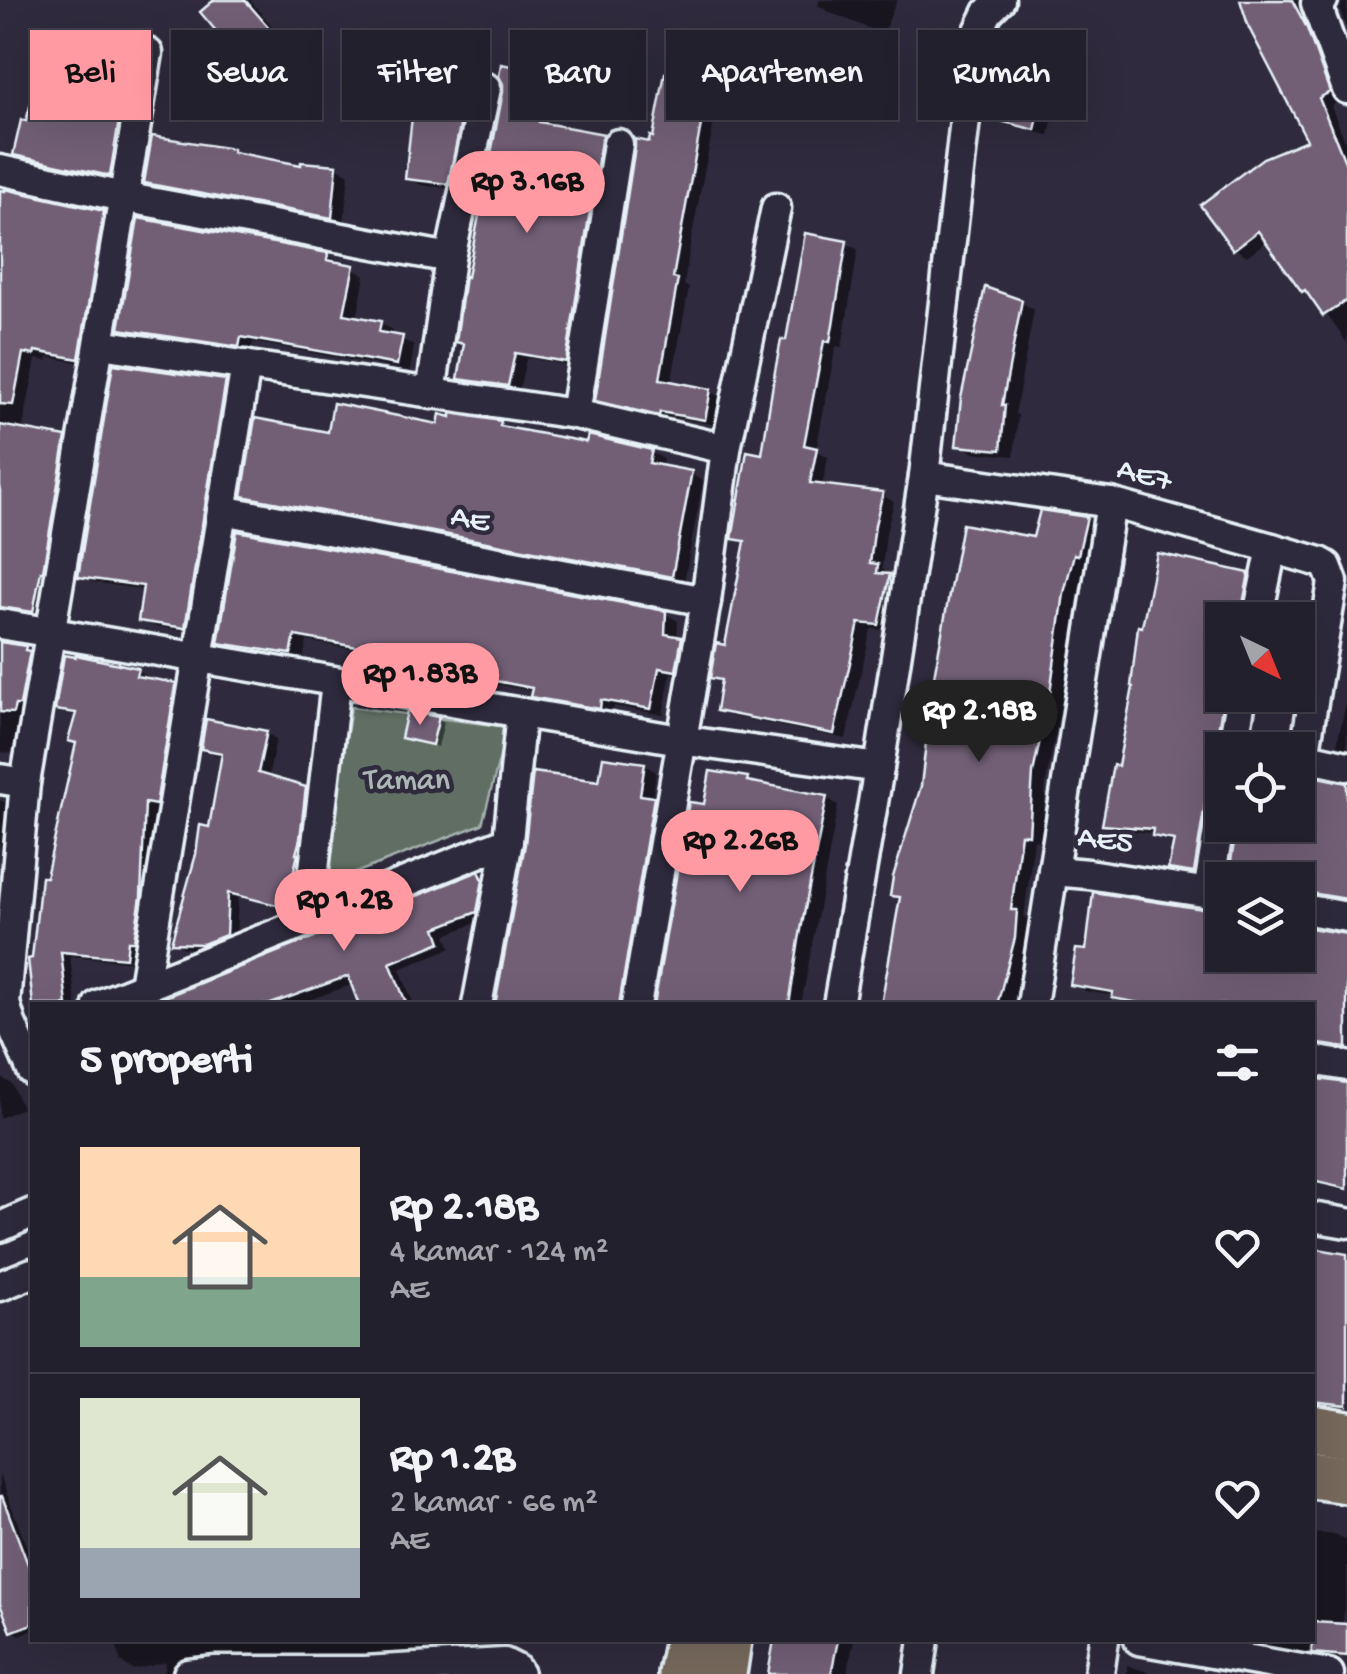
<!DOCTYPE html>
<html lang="id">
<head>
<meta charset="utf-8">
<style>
	body { margin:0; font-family:"Gochi Hand",sans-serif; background:#2f2d3a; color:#f1f3f6; height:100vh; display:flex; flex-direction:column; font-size:38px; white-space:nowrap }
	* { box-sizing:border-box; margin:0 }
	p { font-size:32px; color:#a3a3aa }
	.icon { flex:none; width:55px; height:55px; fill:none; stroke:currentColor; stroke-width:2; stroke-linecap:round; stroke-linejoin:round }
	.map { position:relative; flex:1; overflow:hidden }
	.panel { position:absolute; left:30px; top:1002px; width:1285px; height:640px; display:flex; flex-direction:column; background:#23202e; border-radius:0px; box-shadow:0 10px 40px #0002,0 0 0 2px #403e4a }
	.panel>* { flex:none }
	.guide { position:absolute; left:30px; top:30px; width:1288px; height:90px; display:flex; gap:20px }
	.needle { width:65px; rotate:137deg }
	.buttons { position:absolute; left:1205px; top:602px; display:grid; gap:20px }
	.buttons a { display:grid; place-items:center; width:110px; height:110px; border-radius:0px; background:#23202e; box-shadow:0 10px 40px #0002,0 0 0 2px #403e4a; font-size:50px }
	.price { position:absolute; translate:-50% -85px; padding:0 22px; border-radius:35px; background:#ff9aa2; color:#111; font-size:32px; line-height:65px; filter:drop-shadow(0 2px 5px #0008) }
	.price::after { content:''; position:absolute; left:50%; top:60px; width:30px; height:22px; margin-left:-15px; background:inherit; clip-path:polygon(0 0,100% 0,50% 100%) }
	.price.on { background:#222; color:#fff }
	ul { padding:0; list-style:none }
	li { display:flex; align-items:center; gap:30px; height:250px; padding:0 50px }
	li+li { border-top:2px solid #403e4a }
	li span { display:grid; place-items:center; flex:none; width:280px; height:200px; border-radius:0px; color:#555 }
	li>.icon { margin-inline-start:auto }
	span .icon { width:120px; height:120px; fill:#fffc; stroke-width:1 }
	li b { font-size:42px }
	h2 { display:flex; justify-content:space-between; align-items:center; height:120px; padding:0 50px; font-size:42px }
	.pill { padding:0 35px; border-radius:0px; background:#23202e; box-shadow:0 10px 40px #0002,0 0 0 2px #403e4a; font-size:35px; line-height:90px }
	.pill.on { background:#ff9aa2; color:#111 }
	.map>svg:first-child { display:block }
	.green { fill:#606e63; stroke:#a4b0ae; stroke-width:2.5 }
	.shadow { fill:#0007 }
	.building { fill:#725e76; stroke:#e8f1f8; stroke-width:2.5 }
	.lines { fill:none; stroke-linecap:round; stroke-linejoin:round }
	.minor-casing { stroke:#e8f1f8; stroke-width:35 }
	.primary-casing { stroke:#e8f1f8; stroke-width:52 }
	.minor { stroke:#2f2a3d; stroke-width:28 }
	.primary { stroke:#77695c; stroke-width:45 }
	.labels { text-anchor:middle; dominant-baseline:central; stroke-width:9; stroke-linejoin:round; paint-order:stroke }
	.street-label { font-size:32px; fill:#e8f1f8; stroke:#2f2a3d }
	.park-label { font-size:32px; fill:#abb6b5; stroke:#2f2a3d }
</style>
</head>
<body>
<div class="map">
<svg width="1347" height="1674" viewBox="0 0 1347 1674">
	<rect width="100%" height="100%" fill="#2f2a3d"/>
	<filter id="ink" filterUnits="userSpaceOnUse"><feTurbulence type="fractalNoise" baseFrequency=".01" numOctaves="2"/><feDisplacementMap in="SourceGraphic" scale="20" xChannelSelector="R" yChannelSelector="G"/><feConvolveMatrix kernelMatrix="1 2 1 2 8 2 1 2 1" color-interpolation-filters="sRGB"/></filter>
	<g filter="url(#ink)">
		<path class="green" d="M351,707l157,20 -26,97 -158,61z"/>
		<g class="shadow">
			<path d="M218,0h32l32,38 -29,25 -13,-8z"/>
			<path d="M820,0h77l-14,34 -52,-21 -13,-8z"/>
			<path d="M1243,0h71l27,100 -10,6 16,40v197l-35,-49 -8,-4 -36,-50 -21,16 -13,-8 77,-107z"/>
			<path d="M1343,0h4v30l-7,-20z"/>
			<path d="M102,51l28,4 13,7 -20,120 -94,-21 -13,-7 12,-30 70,-44z"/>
			<path d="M548,76l11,6 -9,44 53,10 11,6 -38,225 -46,-9 -4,1 -7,32 -48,-7 -11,-6 6,-33 -7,-4z"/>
			<path d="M1010,76l36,8 13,7 -10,44 -36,-8 -14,-8z"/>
			<path d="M709,83l11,7 -31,161 -5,34 5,3 -18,96 39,7 11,7 -5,27 -45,-8 -1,3 -61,-14 -11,-7 53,-254z"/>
			<path d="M465,99l14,8 -18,83 -40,-5 -14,-8z"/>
			<path d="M233,152l8,4 62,12 33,-1 13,7 -5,50 -185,-35 -12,-7z"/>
			<path d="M0,193l103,20 13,8 -24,144 -44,-8 -1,4 -11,-2 -14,73 43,8 13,7 -32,171 -46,2z"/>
			<path d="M846,243l12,7 -16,97 -6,-1 -20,104 12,7 -6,30 60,8 12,7 -8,31 -4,36 19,15 -11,46 -19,-1 -25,110 -116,-23 -12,-7 6,-27 -11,-6 14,-28 20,-103 -12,-7 29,-81 24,-114z"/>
			<path d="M327,255l38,20 -8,44 23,4 13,7 -1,7 10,2 12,7 -4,25 -157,-29 -2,10 -117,-17 -12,-7z"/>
			<path d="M1021,302l13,8 -19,104 3,1 -4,41 -42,-4 -13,-8z"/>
			<path d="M225,383l12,7 -40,243 -44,-7 -12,-7 4,-29 -52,-8 -13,-7z"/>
			<path d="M500,423l12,7 76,15 63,7 12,7 -2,9 30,6 12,7 -19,101 -427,-80 -12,-7 85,-61z"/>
			<path d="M1041,513l46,7 13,7 -9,34 -4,-1 -10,41 -15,100 -16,80 -4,60 -8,-1 -10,77 6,3 -2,26 -16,59h-129l19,-106 -9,-5 142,-354z"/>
			<path d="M239,533l426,81 13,7 -1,18 17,7 -6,30 -17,-3 -8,42 -49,-9 -2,8 -67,-11 -12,-8 1,-4 -73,-13 -2,10 -30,-5 -12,-9 -8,-2 -13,-7 2,-7 -91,-17 -4,18 -70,-10 -12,-7z"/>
			<path d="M1248,576l12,7 -8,37h-30v75h17l-17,55v44l-16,84 -23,-3 -13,-7 5,-25 -8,-2 -14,-8 -36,-3 -12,-7 16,-55z"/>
			<path d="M0,643l25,6 13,7 -5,55 -10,-1 -7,44 -16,-2z"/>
			<path d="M137,670l10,6 -1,4 29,6 10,5 -19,118 -11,-3 -5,97 -14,59 -66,-6 6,49h-40l-6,-46 49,-215 -1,-28 -10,-2 -10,-5z"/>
			<path d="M1347,698v52l-10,-6z"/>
			<path d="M438,719l6,3 -6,25 -34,-10z"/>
			<path d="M266,733l10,6 -8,40 37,10 11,6 -20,116 -58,-14 -2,43 -22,9 -30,-1 -10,-6 37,-113 13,-73 -10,-2 -11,-6z"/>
			<path d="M644,765l12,7 -4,27 13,7 -35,199h-134l106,-221z"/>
			<path d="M1298,775l49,10v118l-49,1v-24h-65l-2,-2 8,-53h59z"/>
			<path d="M747,780l10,6 70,12 11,7 -37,200h-126l31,-198z"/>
			<path d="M0,800l18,8 -18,131z"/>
			<path d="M479,874l12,7 -3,37 -42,17 5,13 -51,21 14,36h-52l-8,-21 -60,21h-90z"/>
			<path d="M1222,914v41h76v-28l49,9v116l-35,2v-49h-178l-7,-1 -12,-8 -30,-5 -12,-8 15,-30z"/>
			<path d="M2,1078l10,6 10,24 -22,10v-39z"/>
			<path d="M1312,1079l35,6v106l-35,-8z"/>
			<path d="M1347,1256v155l-35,-6v-89z"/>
			<path d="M0,1475l32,87v68l-12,5 -7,-4 -13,-36z"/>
			<path d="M1312,1533l25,2 10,6v42l-8,78 -121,-21h94z"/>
			<path d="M115,1640h343l1,11 -33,3 -4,-2 -20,4 -238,18 2,-12 -33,8 -12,-8z"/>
			<path d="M775,1640h79l-7,34h-80z"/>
			<path d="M1127,1665l26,9h-26z"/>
		</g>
		<g class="building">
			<path d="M214,0h31l26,30 -33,27 -38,-45z"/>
			<path d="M1240,0h52l15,28 23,64 -11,6 28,69v133l-24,16 -18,-26 -3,2 -44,-61 -25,19 -33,-45 63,-47 44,-18 -58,-112z"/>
			<path d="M99,48l31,4 -20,124 -97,-21 8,-35 5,1 16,-58 54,14z"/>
			<path d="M501,64l48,9 -10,49 65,12 -3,7 -35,221 -51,-9 -7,33 -50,-7 6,-35 -8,-2 9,-66 2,1 36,-185v-8l-4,-8z"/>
			<path d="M665,73l44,8 -30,163 -6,34 5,1 -18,100 51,10 -6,31 -45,-8 -1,4 -64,-15 40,-254v-8l14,3 1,-6 3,1z"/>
			<path d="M1008,73l38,8 -11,49 -38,-10z"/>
			<path d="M415,90l51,7 -18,87 -43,-5z"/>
			<path d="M152,136l81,13v3l68,13v-3l36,3 -5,53 -188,-35z"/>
			<path d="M5,189l99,22 -25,148 -44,-8 -1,4 -11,-2 -10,52 -13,-1v-214l5,1z"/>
			<path d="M138,218l190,35 -1,7 27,5 -10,49 37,7 -2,11 24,4 -6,29 -156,-28 -2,10 -120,-18z"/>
			<path d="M805,233l42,8 -17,101 -6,-1 -20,104 13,3 -7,35 73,9 -8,33 -5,38 8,1 -1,9 13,1 -11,51 -20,-2 -25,111 -118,-23 5,-31 -11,-2 6,-35 9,2 20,-104 -13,-2 15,-88 15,3 13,-83 6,-31h5z"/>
			<path d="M985,287l37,13 -20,105h3l-4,45 -45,-4 5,-48z"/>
			<path d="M113,364l113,16 -41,248 -47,-7 5,-35 -65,-9z"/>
			<path d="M333,403l105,21 2,-10 11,3v-4l50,8 -1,5 86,16 2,-7 64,15 -3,13 43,8 -20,106 -430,-81 13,-78 73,14z"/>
			<path d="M0,425l66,12 -23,134h-2l-8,41 -33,-5z"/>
			<path d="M1040,510l47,7 -9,38 -4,-1 -10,39 -14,100 -17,80 -4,62 -8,-1 -10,76h6l-2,28 -18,67h-116l19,-108 -10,-1 3,-19 28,-91 12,-104 29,-158 71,13z"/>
			<path d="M237,531l429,80 -1,23 17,3 -6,34 -17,-3 -8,41 -50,-9 -1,9 -70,-12 2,-9 -83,-16 -3,10 -32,-5 2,-7 -23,-4 3,-12 -101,-18 -4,18 -73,-11z"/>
			<path d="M1157,553l92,20 -9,47h-18l2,75 -9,52 2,11 -8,35h3l-7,11 -11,69 -26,-4 6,-29 -22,-4 1,-7 -51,-4 11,-60 5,1 15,-79 -2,-1 7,-60 4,1z"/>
			<path d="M0,642l26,4 -1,4 5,1 -10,54h-5l-2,8 -13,-1z"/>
			<path d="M64,655l12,2v-2l62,13 -2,8 40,7 -20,122 -11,-2 -4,94 -7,44h-6l-2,17 -65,-6 6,53h-34l-5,-46 4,-1 9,-81h5l30,-134 -8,-2 8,-28 -21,-3z"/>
			<path d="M407,711l32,6 -7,28 -31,-7z"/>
			<path d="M206,719l61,12 -9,42 48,14 -6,52 -4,15h2l-13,53 -57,-14 -2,42 -23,9 -32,-1 25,-89 4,-29 9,2 13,-74 -21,-4z"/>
			<path d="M603,757l42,6 -5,32 14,2 -35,208h-124l30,-161 8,-72 66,9z"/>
			<path d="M710,771l38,6 -1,4 80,15 -28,144 -10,65h-135l35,-203 15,2z"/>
			<path d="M1298,773l49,10v116l-49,-8v-11l-70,-1 9,-54h36l25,4z"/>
			<path d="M479,871l4,9 -6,32 -41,16 5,14 -51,21 17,42h-48l-11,-29 -80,29h-123z"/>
			<path d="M1093,892l129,20v43h76v-29l49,8v114l-35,-5v-38h-161l-39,-7 1,-6 -43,-7 6,-36 10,1z"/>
			<path d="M1312,1078l35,5v106l-35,-8z"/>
			<path d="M1312,1248l35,6v152l-35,-4z"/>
			<path d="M0,1496h2l30,79v49l-21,8 -11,-28z"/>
			<path d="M1312,1622l35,2v32l-35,-3z"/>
			<path d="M774,1640h64l-7,34h-63z"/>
		</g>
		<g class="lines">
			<g class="minor-casing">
				<g id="minor">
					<path d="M1323,0l-7,3 31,86"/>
					<path d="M0,170l123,27 327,61"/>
					<path d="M100,344l475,70 151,35 -20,152 -70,404"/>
					<path d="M431,394l19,-136 36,-170"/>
					<path d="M575,414l43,-270"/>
					<path d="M726,449l50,-241"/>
					<path d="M924,476l187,27 161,45 -15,72"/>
					<path d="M222,510l484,91"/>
					<path d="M1272,548l48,14 7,4 6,16 -29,174"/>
					<path d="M0,624l680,116 199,28"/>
					<path d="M1234,738l45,12"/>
					<path d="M1232,750l10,-55"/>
					<path d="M1298,755l49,11"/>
					<path d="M0,779l25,4"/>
					<path d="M1053,871l58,-368"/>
					<path d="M1208,893l14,-86"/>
					<path d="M1298,908l49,9"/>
					<path d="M308,920l28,-237"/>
					<path d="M144,986l102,-621"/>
					<path d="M98,1005l410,-164"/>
					<path d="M477,1005l31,-164 13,-128"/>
					<path d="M838,1005l41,-237 45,-292 50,-435 14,-29 12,-12"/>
					<path d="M1032,1005l21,-134 35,3 134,21"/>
					<path d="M1312,1060l35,6"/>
					<path d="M32,1071l-21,-48 -6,-20 20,-220 123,-730"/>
					<path d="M1312,1217l35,6"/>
					<path d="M0,1227l32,-14"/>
					<path d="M0,1286l32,-13"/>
					<path d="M1139,1640l190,34"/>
					<path d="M188,1674l28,-3h148l140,-8 12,6 3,5"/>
					<path d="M919,1674l5,-34"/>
					<path d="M1099,1674l5,-34"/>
				</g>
			</g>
			<g class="primary-casing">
				<g id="primary">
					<path d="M1312,1429l35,6"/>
					<path d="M1312,1475l35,5"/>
					<path d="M681,1674l7,-34"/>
					<path d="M723,1674l5,-34"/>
				</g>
			</g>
			<use href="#minor" class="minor"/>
			<use href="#primary" class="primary"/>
		</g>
	</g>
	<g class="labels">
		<g class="street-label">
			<text transform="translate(1144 477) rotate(14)">AE7</text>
			<text transform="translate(470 521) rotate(11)">AE</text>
			<text transform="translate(1105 842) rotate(7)">AE5</text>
		</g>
		<g class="park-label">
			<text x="407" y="782">Taman</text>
		</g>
	</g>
</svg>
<div class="buttons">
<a><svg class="needle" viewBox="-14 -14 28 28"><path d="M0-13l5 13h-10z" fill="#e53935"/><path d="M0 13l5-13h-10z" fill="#a3a3aa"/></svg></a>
<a><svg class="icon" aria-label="locate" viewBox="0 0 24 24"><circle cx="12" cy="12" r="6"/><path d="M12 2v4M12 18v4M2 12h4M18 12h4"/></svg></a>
<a><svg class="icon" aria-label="layers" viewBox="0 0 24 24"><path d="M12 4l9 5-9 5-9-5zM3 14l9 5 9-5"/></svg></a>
</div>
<b class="price" style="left:527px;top:236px">Rp 3.16B</b>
<b class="price" style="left:420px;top:728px">Rp 1.83B</b>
<b class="price on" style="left:979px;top:765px">Rp 2.18B</b>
<b class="price" style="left:740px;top:895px">Rp 2.26B</b>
<b class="price" style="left:344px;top:954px">Rp 1.2B</b>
<div class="guide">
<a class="pill on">Beli</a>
<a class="pill">Sewa</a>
<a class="pill">Filter</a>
<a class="pill">Baru</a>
<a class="pill">Apartemen</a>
<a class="pill">Rumah</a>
</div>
<section class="panel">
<h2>5 properti<svg class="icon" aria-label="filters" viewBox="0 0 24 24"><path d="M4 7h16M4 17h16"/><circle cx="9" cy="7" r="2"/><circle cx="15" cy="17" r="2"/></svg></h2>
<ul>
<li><span style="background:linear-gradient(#ffd9b3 65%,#7fa58c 0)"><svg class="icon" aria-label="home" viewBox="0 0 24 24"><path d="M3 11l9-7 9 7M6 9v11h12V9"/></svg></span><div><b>Rp 2.18B</b><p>4 kamar · 124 m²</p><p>AE</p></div><svg class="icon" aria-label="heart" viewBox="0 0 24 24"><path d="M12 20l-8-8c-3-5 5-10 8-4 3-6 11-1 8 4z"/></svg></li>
<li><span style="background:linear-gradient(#dfe7d0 75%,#9aa5b1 0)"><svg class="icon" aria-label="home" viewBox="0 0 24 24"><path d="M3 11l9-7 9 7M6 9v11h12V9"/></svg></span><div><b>Rp 1.2B</b><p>2 kamar · 66 m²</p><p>AE</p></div><svg class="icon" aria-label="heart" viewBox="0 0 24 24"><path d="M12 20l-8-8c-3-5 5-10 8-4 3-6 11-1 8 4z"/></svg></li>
</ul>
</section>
</div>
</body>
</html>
